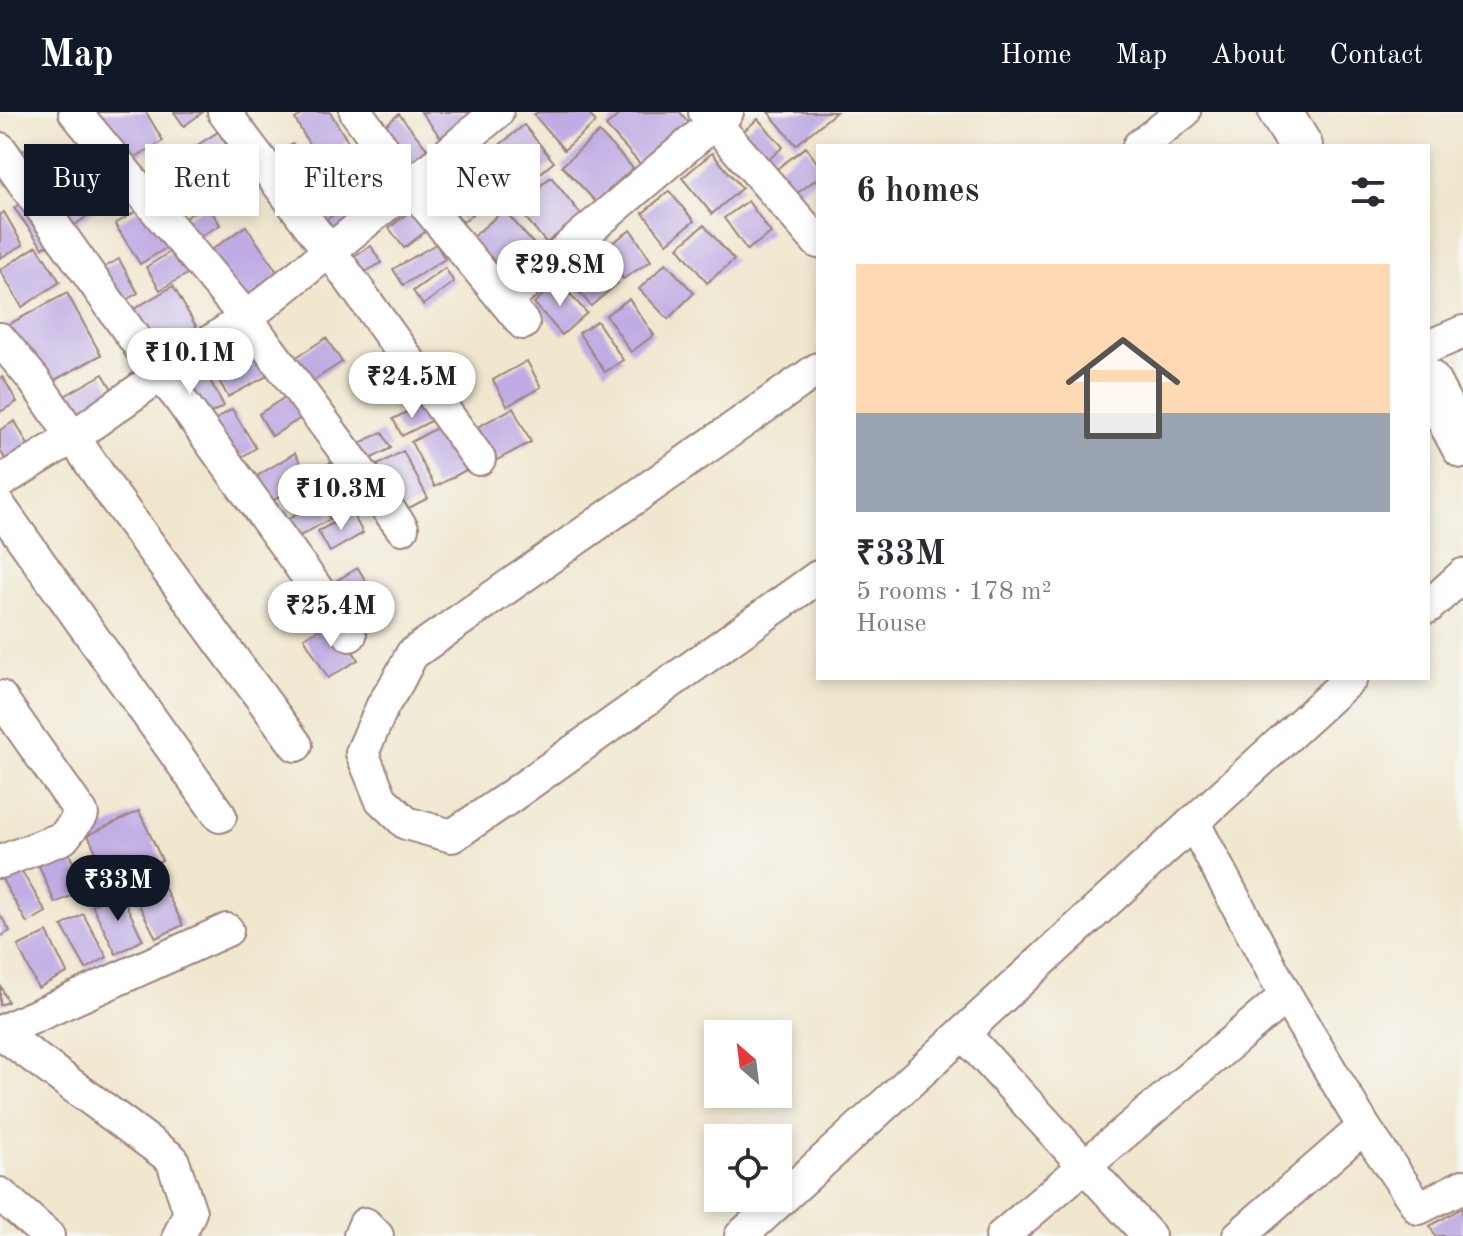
<!DOCTYPE html>
<html lang="en">
<head>
<meta charset="utf-8">
<style>
	body { margin:0; font-family:"Old Standard TT",serif; background:#f2f2f3; color:#2b2b33; height:100vh; display:flex; flex-direction:column; font-size:30px; white-space:nowrap }
	* { box-sizing:border-box; margin:0 }
	p { font-size:26px; color:#7c7c81 }
	.icon { flex:none; width:44px; height:44px; fill:none; stroke:currentColor; stroke-width:2; stroke-linecap:round; stroke-linejoin:round }
	.map { position:relative; flex:1; overflow:hidden }
	.details { position:absolute; left:816px; top:32px; width:614px; height:536px; display:flex; flex-direction:column; background:#fff; border-radius:0px; box-shadow:0 4px 12px #0003 }
	.details>* { flex:none }
	.guide { position:absolute; left:24px; top:32px; width:672px; height:72px; display:flex; gap:16px }
	.needle { width:52px; rotate:332deg }
	.fabs { position:absolute; left:704px; top:908px; display:grid; gap:16px }
	.fabs a { display:grid; place-items:center; width:88px; height:88px; border-radius:0px; background:#fff; box-shadow:0 4px 12px #0003; font-size:40px }
	.price { position:absolute; translate:-50% -68px; padding:0 18px; border-radius:28px; background:#fff; color:#222; font-size:26px; line-height:52px; filter:drop-shadow(0 2px 4px #0008) }
	.price::after { content:''; position:absolute; left:50%; top:48px; width:24px; height:18px; margin-left:-12px; background:inherit; clip-path:polygon(0 0,100% 0,50% 100%) }
	.price.active { background:#111827; color:#fff }
	ul { padding:0; list-style:none }
	li { display:grid; align-content:center; gap:16px; height:424px; padding:0 40px }
	li+li { border-top:2px solid #e1e1e2 }
	li span { display:grid; place-items:center; height:248px; border-radius:0px; color:#555 }
	li>.icon { margin-inline-start:auto }
	span .icon { width:144px; height:144px; fill:#fffc; stroke-width:1 }
	li b { font-size:34px }
	h2 { display:flex; justify-content:space-between; align-items:center; height:96px; padding:0 40px; font-size:34px }
	.tag { padding:0 28px; border-radius:0px; background:#fff; box-shadow:0 4px 12px #0003; font-size:28px; line-height:72px }
	.tag.active { background:#111827; color:#fff }
	header { display:flex; align-items:center; gap:48px; box-sizing:border-box; height:112px; padding:0 40px; background:#111827; color:#fff }
	header strong { font-size:38px }
	nav { display:flex; gap:44px; margin-inline-start:auto; font-size:28px }
	.map>svg:first-child { display:block }
	.building { fill:#bface4 }
	.lines { fill:none; stroke-linecap:round; stroke-linejoin:round }
	.minor-casing { stroke:#9d837d; stroke-width:36 }
	.tertiary-casing { stroke:#9d837d; stroke-width:46 }
	.minor { stroke:#fff; stroke-width:32 }
	.tertiary { stroke:#fff; stroke-width:42 }
</style>
</head>
<body>
<header>
<strong>Map</strong>
<nav><a>Home</a><a>Map</a><a>About</a><a>Contact</a></nav>
</header>
<div class="map">
<svg width="1463" height="1124" viewBox="0 0 1463 1124">
	<rect width="100%" height="100%" fill="#f6f6f2"/>
	<filter id="ink" filterUnits="userSpaceOnUse"><feTurbulence type="fractalNoise" baseFrequency=".0125" numOctaves="2"/><feDisplacementMap in="SourceGraphic" scale="16" xChannelSelector="R" yChannelSelector="G"/><feConvolveMatrix kernelMatrix="1 2 1 2 8 2 1 2 1" color-interpolation-filters="sRGB"/></filter>
	<filter id="wash" filterUnits="userSpaceOnUse"><feTurbulence type="fractalNoise" baseFrequency=".006" numOctaves="4" result="noise"/><feDisplacementMap in="SourceGraphic" scale="32" xChannelSelector="R" yChannelSelector="G"/><feGaussianBlur stdDeviation="1.8" result="paint"/><feColorMatrix in="noise" values="0 0 0 0 0 0 0 0 0 0 0 0 0 0 0 0 0 1.4 0 .05"/><feComposite in="paint" operator="in"/></filter>
	<g filter="url(#wash)">
		<rect width="100%" height="100%" fill="#f0e7cf"/>
		<g id="blocks">
			<g class="building">
				<path d="M96,0h50l17,29 -38,22z"/>
				<path d="M174,0h29l-19,14z"/>
				<path d="M307,0h23l18,30 -30,18 -23,-41z"/>
				<path d="M421,0h57l-35,28z"/>
				<path d="M538,0h49l9,10 -32,28 -30,-35z"/>
				<path d="M622,0h58l9,11 -48,42 -35,-39z"/>
				<path d="M768,0h68l-40,33z"/>
				<path d="M399,2l32,40 -23,19 -33,-39z"/>
				<path d="M758,7l25,28 -24,21 -26,-28z"/>
				<path d="M524,13l30,37 -28,23 -30,-37z"/>
				<path d="M218,20l9,14 -33,21 -9,-14z"/>
				<path d="M599,20l34,36 -37,34 -34,-36z"/>
				<path d="M293,32l14,24 -37,22 -14,-24z"/>
				<path d="M29,35l10,17 -35,21 -4,-7v-14z"/>
				<path d="M806,35l12,17v14l-25,18 -19,-25z"/>
				<path d="M712,41l30,35 -30,26 -30,-36z"/>
				<path d="M348,43l19,28 -44,29 -19,-29z"/>
				<path d="M227,45l11,17 -27,17 -11,-17z"/>
				<path d="M469,50l27,33 -33,27 -27,-33z"/>
				<path d="M71,54l30,40 -58,42 -29,-40z"/>
				<path d="M551,65l33,41 -35,28 -33,-40z"/>
				<path d="M183,70l11,16 -27,19 -11,-17z"/>
				<path d="M377,75l9,14 -26,16 -8,-13z"/>
				<path d="M669,79l25,30 -27,22 -24,-30z"/>
				<path d="M748,89l23,32 -24,17 -23,-32z"/>
				<path d="M147,93l24,40 -31,19 -25,-40z"/>
				<path d="M208,93l12,20 -34,20 -12,-21z"/>
				<path d="M418,93l16,20 -30,23 -15,-20z"/>
				<path d="M343,96l13,18 -31,22 -13,-18z"/>
				<path d="M504,98l34,39 -37,31 -34,-38z"/>
				<path d="M4,100l19,33 -23,13v-43z"/>
				<path d="M704,113l30,35 -27,23 -29,-36z"/>
				<path d="M246,114l38,56 -42,28 -38,-55z"/>
				<path d="M631,118l20,31 -28,18 -20,-30z"/>
				<path d="M436,132l9,15 -42,26 -10,-16z"/>
				<path d="M37,134l23,36 -38,25 -22,-37z"/>
				<path d="M371,134l10,17 -25,14 -9,-17z"/>
				<path d="M175,137l14,24 -29,17 -14,-23z"/>
				<path d="M594,143l24,28 -27,23 -24,-29z"/>
				<path d="M119,147l19,34 -33,19 -19,-34z"/>
				<path d="M666,151l28,30 -26,26 -29,-30z"/>
				<path d="M445,156l9,14 -31,23 -10,-14z"/>
				<path d="M558,169l29,32 -25,22 -28,-32z"/>
				<path d="M173,174l32,56 -60,36 -33,-56z"/>
				<path d="M67,181l34,62 -72,39 -29,-65z"/>
				<path d="M629,187l25,36 -23,17 -25,-37z"/>
				<path d="M597,209l26,39 -18,12 -26,-39z"/>
				<path d="M243,221l24,43 -39,21 -23,-43z"/>
				<path d="M326,226l16,24 -34,22 -16,-24z"/>
				<path d="M527,249l14,26 -34,19 -14,-26z"/>
				<path d="M200,250l24,44 -44,24 -24,-43z"/>
				<path d="M103,262l13,22 -56,33 -13,-23z"/>
				<path d="M3,265l14,25 -17,10v-34z"/>
				<path d="M290,282l14,22 -32,20 -13,-22z"/>
				<path d="M422,292l9,17 -29,15 -9,-17z"/>
				<path d="M513,296l18,34 -45,24 -18,-34z"/>
				<path d="M232,297l24,39 -29,18 -24,-38z"/>
				<path d="M15,309l13,24 -23,14 -5,-9v-20z"/>
				<path d="M442,313l24,45 -31,17 -24,-45z"/>
				<path d="M382,320l9,16 -32,17 -9,-17z"/>
				<path d="M403,339l25,47 -34,18 -25,-46z"/>
				<path d="M295,341l15,26 -38,22 -15,-25z"/>
				<path d="M339,346l12,19 -25,15 -12,-20z"/>
				<path d="M320,389l10,18 -39,22 -9,-18z"/>
				<path d="M352,401l11,20 -33,19 -12,-21z"/>
				<path d="M358,456l16,27 -31,19 -16,-28z"/>
				<path d="M335,508l23,40 -30,18 -24,-40z"/>
				<path d="M139,699l23,49 -52,23 -22,-48z"/>
				<path d="M61,723l24,55 -30,13 -24,-55z"/>
				<path d="M10,739l36,61 -19,11 -27,-47z"/>
				<path d="M154,755l29,58 -27,13 -29,-56z"/>
				<path d="M120,780l23,48 -27,14 -24,-49z"/>
				<path d="M83,802l24,43 -21,12 -24,-43z"/>
				<path d="M0,803l10,16 -10,6z"/>
				<path d="M47,820l20,41 -29,15 -20,-42z"/>
				<path d="M0,873l8,17 -8,3z"/>
				<path d="M1462,1096l1,28h-28l-5,-10z"/>
			</g>
		</g>
	</g>
	<g filter="url(#ink)">
		<use href="#blocks" fill-opacity="0" stroke="#9d837d" stroke-width="2"/>
		<g class="lines">
			<g class="minor-casing">
				<g id="minor">
					<path d="M75,0l171,206 156,210"/>
					<path d="M224,0l121,160 134,187"/>
					<path d="M356,0l54,74 113,137"/>
					<path d="M705,0l113,130"/>
					<path d="M1139,34l45,-34"/>
					<path d="M0,37l160,226 17,20 173,240"/>
					<path d="M505,189l222,-189"/>
					<path d="M0,227l34,41 80,117 182,248"/>
					<path d="M1428,235l35,-15"/>
					<path d="M818,257l-406,285 -15,29 -14,22 -21,48 19,46 25,24 46,13 55,-37 311,-222"/>
					<path d="M0,370l73,-45 87,-62 86,-57 164,-132 87,-74"/>
					<path d="M0,395l220,309"/>
					<path d="M1428,495l35,-32"/>
					<path d="M0,585l82,117 -19,24 -63,24"/>
					<path d="M1193,710l93,174 78,131 55,81 44,-22"/>
					<path d="M0,920l172,127 18,53 -11,24"/>
					<path d="M0,920l227,-102"/>
					<path d="M963,921l186,203"/>
					<path d="M0,1082l48,42"/>
					<path d="M360,1124l5,-12 12,12"/>
					<path d="M741,1124l610,-558"/>
					<path d="M1002,1124l284,-240"/>
					<path d="M1239,1124l125,-109"/>
				</g>
			</g>
			<g class="tertiary-casing">
				<g id="tertiary">
					<path d="M1280,0l21,34"/>
					<path d="M1428,269l35,66"/>
				</g>
			</g>
			<use href="#minor" class="minor"/>
			<use href="#tertiary" class="tertiary"/>
		</g>
	</g>
</svg>
<div class="fabs">
<a><svg class="needle" viewBox="-14 -14 28 28"><path d="M0-13l5 13h-10z" fill="#e53935"/><path d="M0 13l5-13h-10z" fill="#7c7c81"/></svg></a>
<a><svg class="icon" aria-label="locate" viewBox="0 0 24 24"><circle cx="12" cy="12" r="6"/><path d="M12 2v4M12 18v4M2 12h4M18 12h4"/></svg></a>
</div>
<b class="price" style="left:560px;top:196px">₹29.8M</b>
<b class="price" style="left:190px;top:284px">₹10.1M</b>
<b class="price" style="left:412px;top:308px">₹24.5M</b>
<b class="price" style="left:341px;top:420px">₹10.3M</b>
<b class="price" style="left:331px;top:537px">₹25.4M</b>
<b class="price active" style="left:118px;top:811px">₹33M</b>
<div class="guide">
<a class="tag active">Buy</a>
<a class="tag">Rent</a>
<a class="tag">Filters</a>
<a class="tag">New</a>
</div>
<section class="details">
<h2>6 homes<svg class="icon" aria-label="filters" viewBox="0 0 24 24"><path d="M4 7h16M4 17h16"/><circle cx="9" cy="7" r="2"/><circle cx="15" cy="17" r="2"/></svg></h2>
<ul>
<li><span style="background:linear-gradient(#ffd9b3 60%,#9aa5b1 0)"><svg class="icon" aria-label="home" viewBox="0 0 24 24"><path d="M3 11l9-7 9 7M6 9v11h12V9"/></svg></span><div><b>₹33M</b><p>5 rooms · 178 m²</p><p>House</p></div></li>
</ul>
</section>
</div>
</body>
</html>
